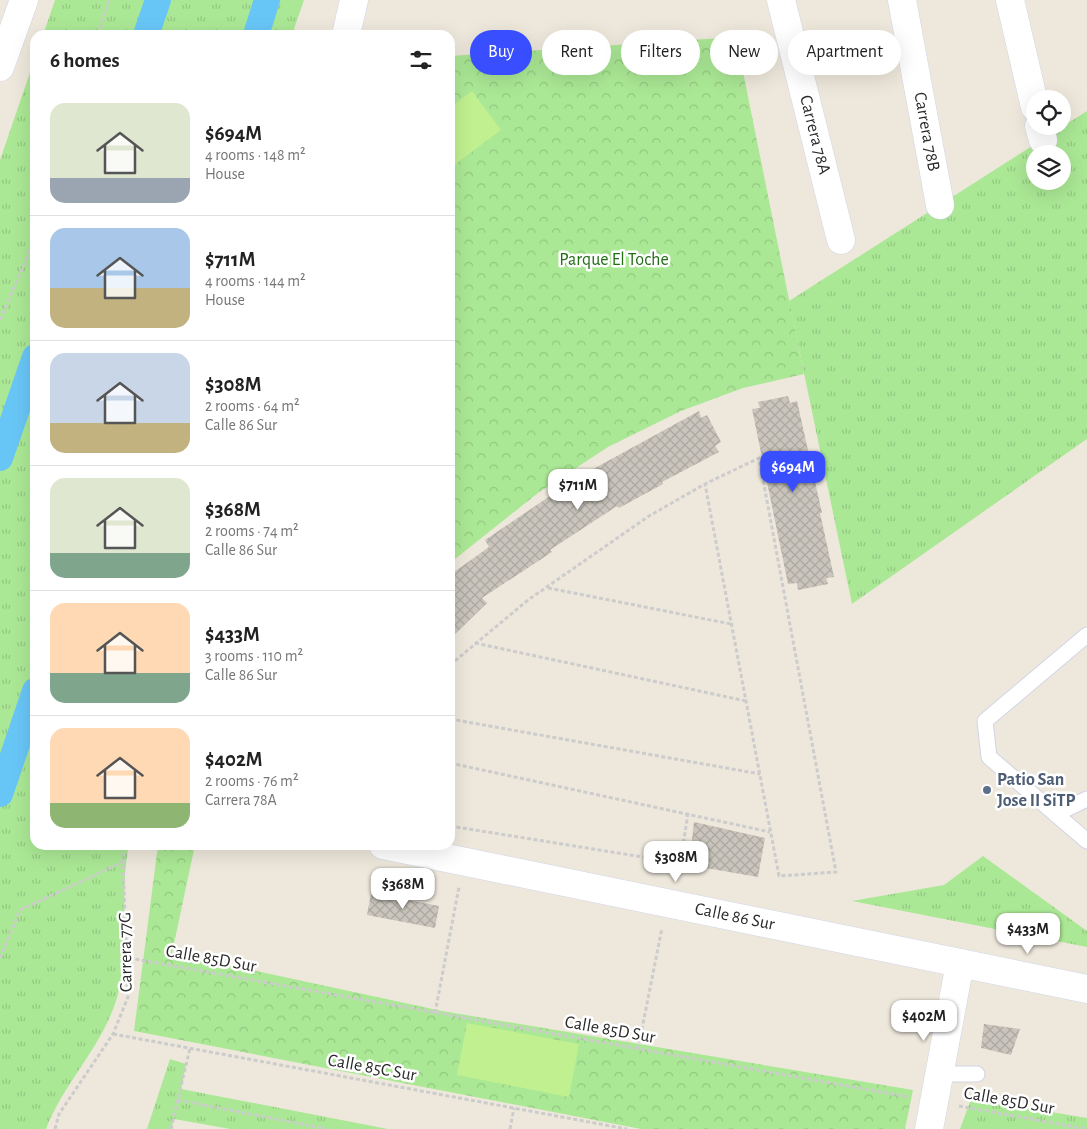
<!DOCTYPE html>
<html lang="en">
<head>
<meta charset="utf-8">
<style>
	body { margin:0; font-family:"Alegreya Sans",sans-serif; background:#f6f6f6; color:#222; height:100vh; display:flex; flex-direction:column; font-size:19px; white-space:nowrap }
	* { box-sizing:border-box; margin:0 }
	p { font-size:16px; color:#767676 }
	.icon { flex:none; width:28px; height:28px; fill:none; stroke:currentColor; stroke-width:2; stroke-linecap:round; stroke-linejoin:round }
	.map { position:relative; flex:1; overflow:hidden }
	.panel { position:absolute; left:30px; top:30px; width:425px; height:820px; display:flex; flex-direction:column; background:#fff; border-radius:15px; box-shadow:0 5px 20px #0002 }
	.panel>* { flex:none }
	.banner { position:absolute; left:470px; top:30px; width:475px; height:45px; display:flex; gap:10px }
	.fabs { position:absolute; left:1026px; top:90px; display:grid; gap:10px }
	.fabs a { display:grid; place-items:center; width:45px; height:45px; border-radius:50%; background:#fff; box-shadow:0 5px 20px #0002; font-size:25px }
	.price { position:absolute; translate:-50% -42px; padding:0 11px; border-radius:10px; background:#fff; color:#222; font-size:16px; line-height:32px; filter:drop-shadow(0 1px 2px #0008) }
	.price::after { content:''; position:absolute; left:50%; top:30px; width:15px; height:11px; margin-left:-8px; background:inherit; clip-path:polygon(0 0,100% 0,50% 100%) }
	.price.active { background:#384eff; color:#fff }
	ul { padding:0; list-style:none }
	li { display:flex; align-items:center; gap:15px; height:125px; padding:0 20px }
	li+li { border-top:1px solid #e0e0e0 }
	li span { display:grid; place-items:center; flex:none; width:140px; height:100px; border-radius:15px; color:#555 }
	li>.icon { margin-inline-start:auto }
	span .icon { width:60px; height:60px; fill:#fffc; stroke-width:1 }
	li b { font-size:21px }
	h2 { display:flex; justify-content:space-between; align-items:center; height:60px; padding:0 20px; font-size:21px }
	.tag { padding:0 18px; border-radius:22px; background:#fff; box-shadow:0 5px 20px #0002; font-size:18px; line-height:45px }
	.tag.active { background:#384eff; color:#fff }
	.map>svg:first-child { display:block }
	.grass { fill:url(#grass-tufts); fill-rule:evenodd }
	.forest { fill:url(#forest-crowns) }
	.pitch { fill:#c0f090 }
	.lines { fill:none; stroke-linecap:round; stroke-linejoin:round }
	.canal { stroke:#68c6f7; stroke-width:26 }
	.building { fill:url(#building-cross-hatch) }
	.service-casing { stroke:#d1d4e5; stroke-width:17 }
	.minor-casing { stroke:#d1d4e5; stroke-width:29 }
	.tertiary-casing { stroke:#d1d4e5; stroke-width:29 }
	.secondary-casing { stroke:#d1d4e5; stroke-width:29 }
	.path { stroke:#ccc; stroke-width:3; stroke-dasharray:4 2.5; stroke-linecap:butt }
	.service { stroke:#fff; stroke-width:15 }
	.minor { stroke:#fff; stroke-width:28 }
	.tertiary { stroke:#fff; stroke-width:28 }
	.secondary { stroke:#fff; stroke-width:28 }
	.service-dot { fill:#5c6f8a; stroke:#fff; stroke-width:2 }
	.labels { text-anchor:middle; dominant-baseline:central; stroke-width:5; stroke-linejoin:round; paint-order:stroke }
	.street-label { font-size:18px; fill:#2b2b2b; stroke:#fff }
	.park-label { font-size:18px; fill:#216e15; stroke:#fff }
	.service-label { font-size:18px; font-weight:bold; fill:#4e5e75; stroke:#fff; text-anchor:start }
</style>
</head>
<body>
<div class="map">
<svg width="1087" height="1129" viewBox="0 0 1087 1129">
	<defs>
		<pattern id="grass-tufts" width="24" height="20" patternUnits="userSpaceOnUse" patternTransform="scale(1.25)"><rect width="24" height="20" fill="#abe895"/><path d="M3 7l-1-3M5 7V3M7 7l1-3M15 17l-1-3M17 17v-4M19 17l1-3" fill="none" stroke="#93c781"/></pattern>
		<pattern id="forest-crowns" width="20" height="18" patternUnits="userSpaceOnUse" patternTransform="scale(1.25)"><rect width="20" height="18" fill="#abe895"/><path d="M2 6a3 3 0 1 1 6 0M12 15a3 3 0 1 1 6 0" fill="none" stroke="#93c781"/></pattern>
		<pattern id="building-cross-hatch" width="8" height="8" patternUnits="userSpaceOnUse" patternTransform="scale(1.25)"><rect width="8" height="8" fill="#c9c5bc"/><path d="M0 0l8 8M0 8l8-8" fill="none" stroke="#ada9a2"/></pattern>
	</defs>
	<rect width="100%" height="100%" fill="#eee8dc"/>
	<g class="grass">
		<path d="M55,0h249l-12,35h-249z"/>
		<path d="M35,58v787h94c-10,48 1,98 -10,145 -12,52 -54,90 -73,139h-46v-969z"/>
		<path d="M1087,111v328l-235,165 -63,-303zM1035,154h27v27h-27z"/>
		<path d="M983,856l104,75v16l-235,-46 92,-16z"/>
		<path d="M170,1059l16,5 -5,25 207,40h-158l-56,-10 -3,10h-24z"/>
		<path d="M971,1099l116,19v11h-127z"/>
	</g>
	<g class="forest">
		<path d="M736,37l68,337 -61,14 -62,23 -73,36 -70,46 -88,70v-507z"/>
		<path d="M158,845h37l-23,108 270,58 471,79 -8,39h-264l-507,-98z"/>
	</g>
	<g class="pitch">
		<path d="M472,91l29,39 -51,38v-61z"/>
		<path d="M467,1023l112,21 -10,53 -112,-22z"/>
	</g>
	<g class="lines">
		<g class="canal">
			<path d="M146,35l12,-35"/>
			<path d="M256,35l11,-35"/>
			<path d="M0,458l35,-101"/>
			<path d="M0,794l35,-103"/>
		</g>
	</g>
	<g class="building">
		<path d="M788,396l2,7 7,-2 25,112h-2l14,64 -8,1 2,6 -30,6 -1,-7 -9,1 -36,-175 8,-1 -2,-6z"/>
		<path d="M699,411l2,7 6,-3 14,27 -6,4 4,6 -57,30 1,2 -44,24 -2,-2 -67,44 2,2 -70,46 5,5 -37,36v-64l39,-28 -4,-7 90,-61z"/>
		<path d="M694,822l71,16 -7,39 -69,-12z"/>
		<path d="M371,893l68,13 -4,22 -68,-13z"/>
		<path d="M984,1024l36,5 -9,26 -30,-7z"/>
	</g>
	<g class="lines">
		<g class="service-casing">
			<g id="service">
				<path d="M1087,635l-102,86 4,36 98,84"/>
				<path d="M1056,814l31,-15"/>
				<path d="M939,1074h38"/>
			</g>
		</g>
		<g class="minor-casing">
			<g id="minor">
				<path id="s1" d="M781,0l60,240"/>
				<path id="s2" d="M902,0l38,205"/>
				<path d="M1010,0l25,107"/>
				<path d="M346,35l8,-35"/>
				<path d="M1039,126l4,14"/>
			</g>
		</g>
		<g class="tertiary-casing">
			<g id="tertiary">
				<path id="s3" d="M383,845l704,144"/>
				<path d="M929,1129l31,-166"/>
			</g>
		</g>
		<g class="secondary-casing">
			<path id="secondary" d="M0,67l24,-67"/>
		</g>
		<g class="path">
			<path d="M98,35l11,-35"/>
			<path d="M0,320l35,-81"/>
			<path d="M548,588l183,36"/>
			<path d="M475,643l271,58"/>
			<path d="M450,665l78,-65 121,-84 56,-32 54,-26 77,414 -57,4 -74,-392"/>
			<path d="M450,719l310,55"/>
			<path d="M450,763l320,69"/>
			<path d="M450,826l230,37 8,-49"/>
			<path d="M0,958l20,-48 103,-48"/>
			<path d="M129,958l780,139"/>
			<path d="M435,1013l24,-126"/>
			<path d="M113,1034l514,95"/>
			<path d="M638,1049l24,-121"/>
			<path d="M178,1100l149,29"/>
			<path d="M959,1106l127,23"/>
			<path d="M55,1129l4,-15 54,-80 15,-37 -5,-135 2,-17"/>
			<path d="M171,1129l19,-81"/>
			<path d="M510,1129l4,-21"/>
		</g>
		<use href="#service" class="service"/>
		<use href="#minor" class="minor"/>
		<use href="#tertiary" class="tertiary"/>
		<use href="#secondary" class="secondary"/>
	</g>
	<circle class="service-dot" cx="987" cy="790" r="5"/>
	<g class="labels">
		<g class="street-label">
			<text stroke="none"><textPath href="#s2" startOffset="134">Carrera 78B</textPath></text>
			<text stroke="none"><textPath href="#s1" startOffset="139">Carrera 78A</textPath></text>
			<text stroke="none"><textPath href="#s3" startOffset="359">Calle 86 Sur</textPath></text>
			<text transform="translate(126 952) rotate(-91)">Carrera 77G</text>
			<text transform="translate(211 959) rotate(10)">Calle 85D Sur</text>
			<text transform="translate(610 1030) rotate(10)">Calle 85D Sur</text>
			<text transform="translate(372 1068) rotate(10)">Calle 85C Sur</text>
			<text transform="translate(1009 1101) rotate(10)">Calle 85D Sur</text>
		</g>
		<g class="park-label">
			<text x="614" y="260">Parque El Toche</text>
		</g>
		<g class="service-label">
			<text x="997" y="780">Patio San<tspan x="997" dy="21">Jose II SiTP</tspan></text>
		</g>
	</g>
</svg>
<div class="fabs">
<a><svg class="icon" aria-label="locate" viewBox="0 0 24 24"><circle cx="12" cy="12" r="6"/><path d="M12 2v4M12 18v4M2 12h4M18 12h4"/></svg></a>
<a><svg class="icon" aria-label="layers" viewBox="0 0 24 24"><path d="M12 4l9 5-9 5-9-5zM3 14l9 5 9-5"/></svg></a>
</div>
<b class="price active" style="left:793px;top:493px">$694M</b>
<b class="price" style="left:578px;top:511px">$711M</b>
<b class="price" style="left:676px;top:883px">$308M</b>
<b class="price" style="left:403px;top:910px">$368M</b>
<b class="price" style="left:1028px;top:955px">$433M</b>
<b class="price" style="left:924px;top:1042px">$402M</b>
<div class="banner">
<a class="tag active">Buy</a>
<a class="tag">Rent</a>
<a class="tag">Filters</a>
<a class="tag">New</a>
<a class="tag">Apartment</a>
</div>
<section class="panel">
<h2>6 homes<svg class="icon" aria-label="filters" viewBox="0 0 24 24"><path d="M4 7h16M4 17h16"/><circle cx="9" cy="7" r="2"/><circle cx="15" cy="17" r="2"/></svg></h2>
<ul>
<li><span style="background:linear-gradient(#dfe7d0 75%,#9aa5b1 0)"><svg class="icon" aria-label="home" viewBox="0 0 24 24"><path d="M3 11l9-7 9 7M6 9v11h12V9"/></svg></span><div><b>$694M</b><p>4 rooms · 148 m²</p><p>House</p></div></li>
<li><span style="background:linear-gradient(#a9c7e8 60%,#c2b280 0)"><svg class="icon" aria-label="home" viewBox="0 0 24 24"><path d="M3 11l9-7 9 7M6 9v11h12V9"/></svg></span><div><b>$711M</b><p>4 rooms · 144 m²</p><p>House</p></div></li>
<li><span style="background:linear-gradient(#c9d6e8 70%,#c2b280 0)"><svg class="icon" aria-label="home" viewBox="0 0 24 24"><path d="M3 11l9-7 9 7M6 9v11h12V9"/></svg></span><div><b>$308M</b><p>2 rooms · 64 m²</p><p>Calle 86 Sur</p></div></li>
<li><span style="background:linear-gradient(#dfe7d0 75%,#7fa58c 0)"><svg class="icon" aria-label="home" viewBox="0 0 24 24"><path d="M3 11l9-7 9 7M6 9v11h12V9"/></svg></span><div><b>$368M</b><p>2 rooms · 74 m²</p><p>Calle 86 Sur</p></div></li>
<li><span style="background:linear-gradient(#ffd9b3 70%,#7fa58c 0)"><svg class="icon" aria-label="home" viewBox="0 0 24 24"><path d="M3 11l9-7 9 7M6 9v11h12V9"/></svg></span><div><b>$433M</b><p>3 rooms · 110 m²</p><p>Calle 86 Sur</p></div></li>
<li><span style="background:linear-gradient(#ffd9b3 75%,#8fb573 0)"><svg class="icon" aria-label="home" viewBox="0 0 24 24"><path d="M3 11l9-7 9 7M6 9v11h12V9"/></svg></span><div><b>$402M</b><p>2 rooms · 76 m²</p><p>Carrera 78A</p></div></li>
</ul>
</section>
</div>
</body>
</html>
